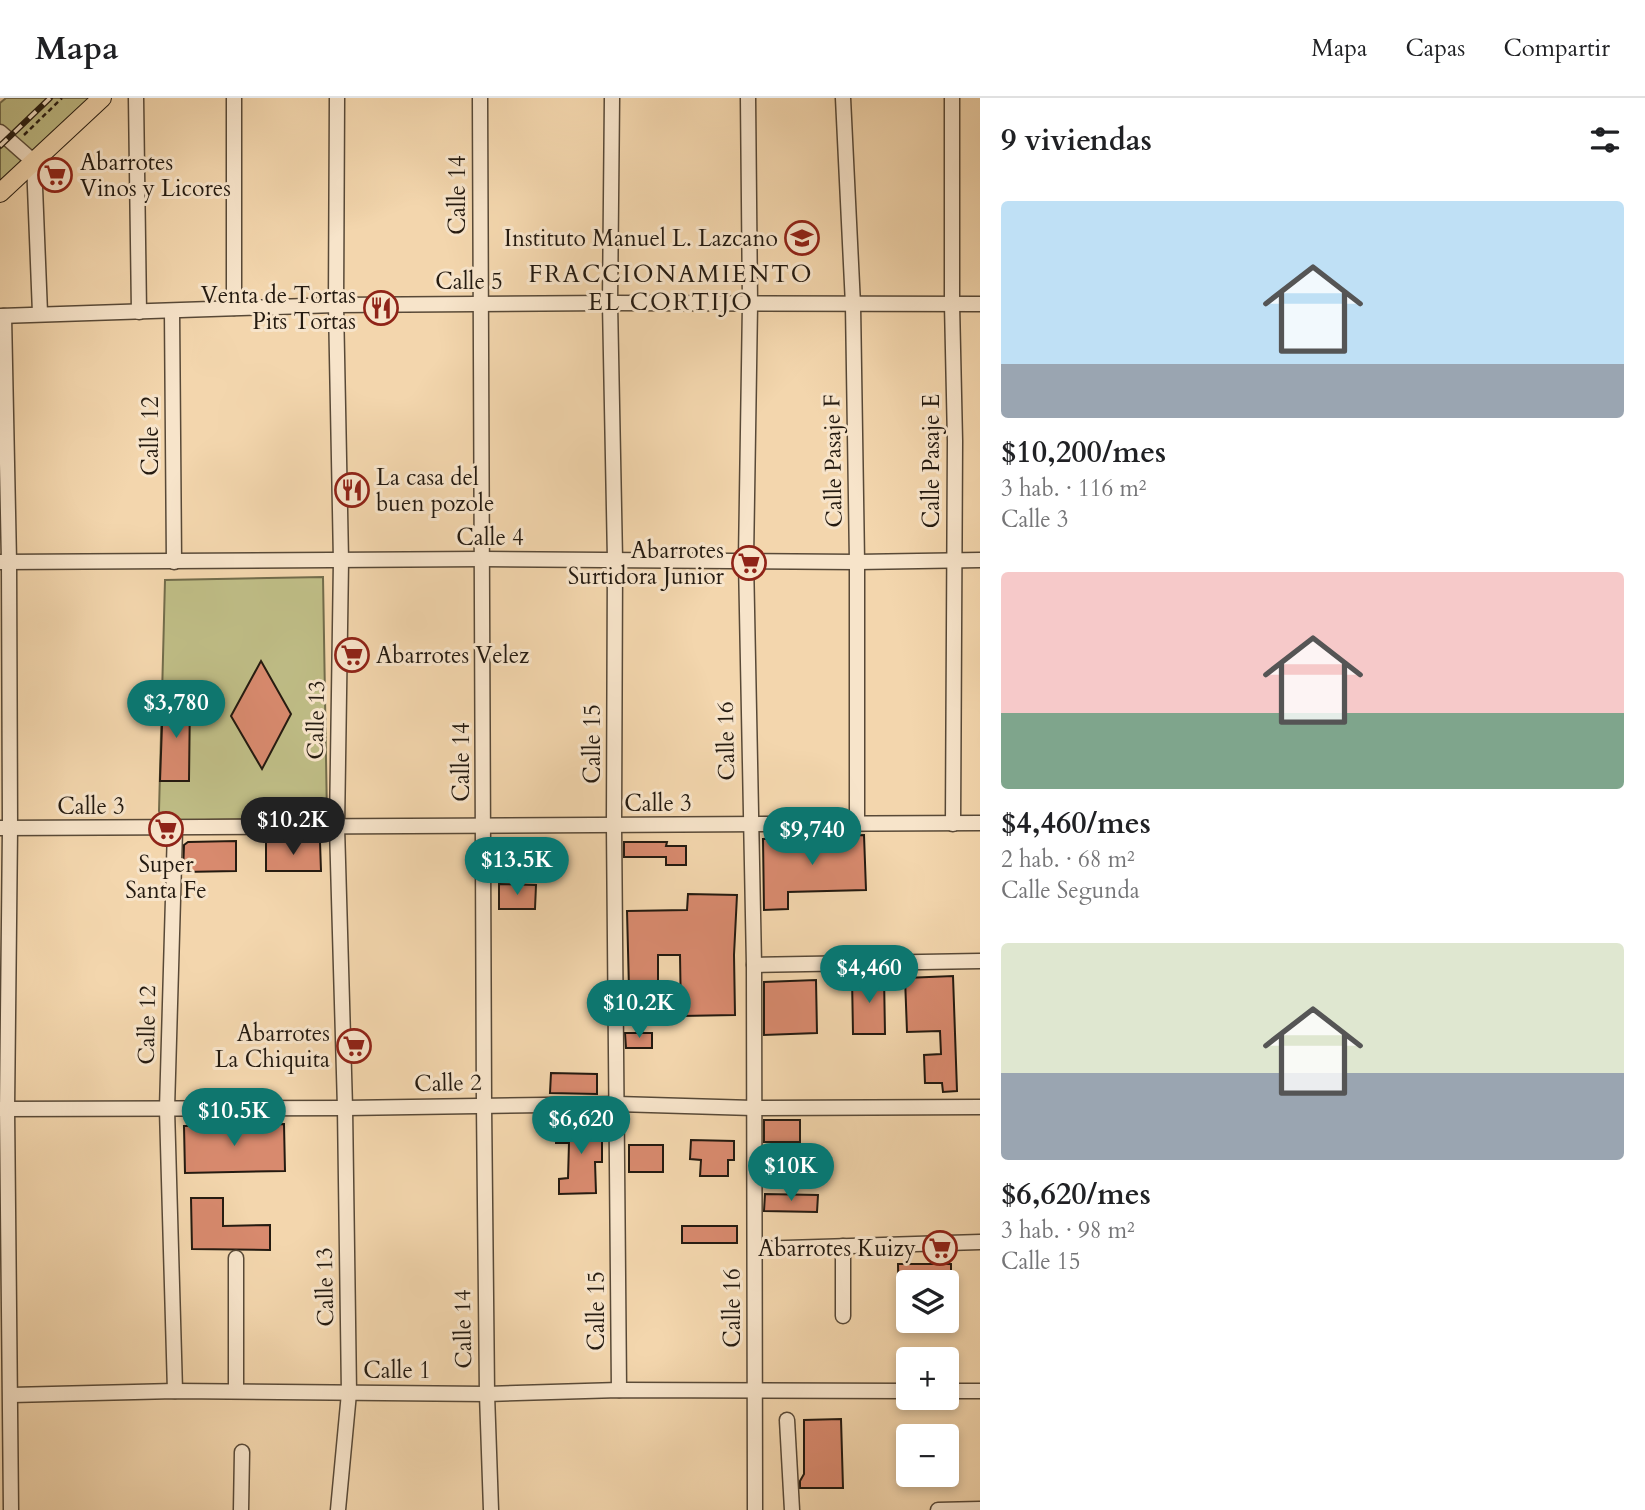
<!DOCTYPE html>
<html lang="es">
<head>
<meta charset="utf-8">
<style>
	body { margin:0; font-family:Cardo,serif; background:#f2f2f2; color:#202124; height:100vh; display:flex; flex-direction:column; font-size:26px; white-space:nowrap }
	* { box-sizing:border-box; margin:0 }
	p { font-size:23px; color:#757577 }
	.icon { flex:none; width:38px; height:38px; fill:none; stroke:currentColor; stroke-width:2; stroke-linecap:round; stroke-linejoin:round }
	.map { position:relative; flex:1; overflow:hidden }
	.details { display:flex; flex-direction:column; background:#fff; width:665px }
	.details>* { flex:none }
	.controls { position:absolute; left:896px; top:1172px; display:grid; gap:14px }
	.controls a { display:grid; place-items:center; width:63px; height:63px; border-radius:7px; background:#fff; box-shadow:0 4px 10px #0003; font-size:35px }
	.price { position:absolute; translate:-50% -60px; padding:0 16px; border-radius:24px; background:#0f766e; color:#fff; font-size:23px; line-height:46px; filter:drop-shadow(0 2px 4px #0008) }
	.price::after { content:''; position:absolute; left:50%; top:42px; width:21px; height:16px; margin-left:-10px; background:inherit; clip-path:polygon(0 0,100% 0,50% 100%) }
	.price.on { background:#222; color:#fff }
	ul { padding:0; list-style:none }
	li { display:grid; align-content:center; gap:14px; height:371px; padding:0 21px }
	li span { display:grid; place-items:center; height:217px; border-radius:7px; color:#555 }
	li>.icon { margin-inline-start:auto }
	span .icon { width:126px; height:126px; fill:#fffc; stroke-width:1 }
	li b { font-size:30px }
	h2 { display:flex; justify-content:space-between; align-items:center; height:84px; padding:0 21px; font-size:30px }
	header { display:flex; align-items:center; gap:42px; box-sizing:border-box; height:98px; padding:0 35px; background:#fff; border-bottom:2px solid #e0e0e0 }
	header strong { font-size:33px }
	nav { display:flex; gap:38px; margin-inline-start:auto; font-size:24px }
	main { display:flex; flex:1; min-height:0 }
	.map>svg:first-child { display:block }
	.green { fill:#bfbd86; stroke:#726c4b; stroke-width:2 }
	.building { fill:#d88a6e; stroke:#241a10; stroke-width:2 }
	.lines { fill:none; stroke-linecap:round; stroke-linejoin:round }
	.minor-casing { stroke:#584937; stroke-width:17 }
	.major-casing { stroke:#241a10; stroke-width:20 }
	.path { stroke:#241a10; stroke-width:2.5; stroke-dasharray:5 3.5; stroke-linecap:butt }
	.minor { stroke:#f7e4ca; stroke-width:14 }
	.major { stroke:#f3d6ad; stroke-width:18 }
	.rail-casing { stroke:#241a10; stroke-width:6 }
	.rail { stroke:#f7e4ca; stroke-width:3.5; stroke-dasharray:10; stroke-linecap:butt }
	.labels { text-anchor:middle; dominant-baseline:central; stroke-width:6; stroke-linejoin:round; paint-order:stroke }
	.poi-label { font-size:23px; fill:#241a10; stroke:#f7e4ca; text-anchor:end }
	.street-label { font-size:23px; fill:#241a10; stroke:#f7e4ca }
	.neighbourhood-label { font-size:24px; letter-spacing:2px; fill:#241a10; stroke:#f7e4ca }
</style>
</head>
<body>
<header>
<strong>Mapa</strong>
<nav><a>Mapa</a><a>Capas</a><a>Compartir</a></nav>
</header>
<main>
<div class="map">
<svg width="980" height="1412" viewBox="0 0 980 1412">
	<rect width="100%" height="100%" fill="#f3d6ad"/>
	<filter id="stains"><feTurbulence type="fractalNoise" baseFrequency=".00286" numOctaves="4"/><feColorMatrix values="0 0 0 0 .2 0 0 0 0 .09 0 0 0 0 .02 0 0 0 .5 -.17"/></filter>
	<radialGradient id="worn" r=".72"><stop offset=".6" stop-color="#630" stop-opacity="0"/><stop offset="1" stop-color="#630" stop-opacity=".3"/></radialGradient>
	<g class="green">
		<path d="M6,0h89l-62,58 -33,-31v-22z"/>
		<path d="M0,39l26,25 -26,24z"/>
		<path d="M323,479l4,240 -164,4 -4,-10 6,-231z"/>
	</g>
	<g class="building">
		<path d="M261,563l30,53 -29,55 -31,-53z"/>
		<path d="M190,599l-1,84h-29l3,-83z"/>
		<path d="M864,737l2,55 -78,2v17l-24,1 -1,-71z"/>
		<path d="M236,743v30l-53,1 1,-27 4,-3z"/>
		<path d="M555,743l1,38 -18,1 -1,-38z"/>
		<path d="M266,744h54l1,29h-55z"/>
		<path d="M624,744h43l-1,4h20v19h-20v-8h-42z"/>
		<path d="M499,786l37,1 -1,24h-36z"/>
		<path d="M688,796l49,1 -3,60 1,60 -54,1 -1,-61h-22v34h-29l-2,-78 60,-1z"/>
		<path d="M884,878l1,58h-32l-1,-57z"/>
		<path d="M953,878l4,115 -14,1 -1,-9h-17l-1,-28 17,-1 -1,-23 -33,1 -2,-54z"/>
		<path d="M816,882l1,53 -53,2v-53z"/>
		<path d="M625,935h27v15h-26z"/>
		<path d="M551,975l46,1v20l-47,-1z"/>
		<rect x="764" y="1022" width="36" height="22"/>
		<path d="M284,1026l1,47 -100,2 -1,-47z"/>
		<path d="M556,1026h46v38h-7l1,31 -37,1v-15l9,-1 1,-35h-13z"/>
		<path d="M691,1042l43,1v19h-6v16h-28l1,-16 -11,-1z"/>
		<rect x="629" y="1047" width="34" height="27"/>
		<path d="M765,1096l53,1 -1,17 -53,-1z"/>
		<path d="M191,1100h32v28l47,-1v25l-78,-1z"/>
		<rect x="682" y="1128" width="55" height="17"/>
		<path d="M898,1166h53v19h-43v44h-9z"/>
		<path d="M841,1321l2,69h-43v-7l4,-7v-54z"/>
	</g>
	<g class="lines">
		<g class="minor-casing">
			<g id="minor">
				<path d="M136,0l3,214"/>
				<path d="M234,0v210"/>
				<path d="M337,0l-1,207 5,256 -4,266 8,281 4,285 -11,117"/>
				<path d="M480,0l4,1007 3,289 4,116"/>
				<path d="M612,0l-2,205 5,257 -1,266 5,564"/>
				<path d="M748,0l2,206 -4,256 8,405 1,545"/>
				<path d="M843,0l10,207 4,257v262"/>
				<path d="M952,0v206l3,137 -2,383"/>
				<path d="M0,34l34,30 6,151"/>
				<path d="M172,213l2,251"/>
				<path d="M0,218l336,-11 274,-2 370,1"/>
				<path d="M4,218l5,246 1,266 -3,281 4,401"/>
				<path d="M1,464l482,-3 374,3 123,-2"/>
				<path d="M0,730l980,-5"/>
				<path d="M175,731l-8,280 8,282"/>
				<path d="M754,867l226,-4"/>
				<path d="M0,1011l345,-1 272,-4 136,4 227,-1"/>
				<path d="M843,1148v70"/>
				<path d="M755,1151l225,-7"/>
				<path d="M236,1160v132"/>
				<path d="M947,1293h33"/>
				<path d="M11,1297l164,-4 312,3 132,-4 289,1"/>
				<path d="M787,1322l5,90"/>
				<path d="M241,1412l1,-58"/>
				<path d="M938,1412l42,-1"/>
			</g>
		</g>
		<g class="major-casing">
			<path id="major" d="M0,95l102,-95"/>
		</g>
		<path class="path" d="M24,37l38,-37"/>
		<use href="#minor" class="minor"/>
		<use href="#major" class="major"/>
		<g class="rail-casing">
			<path id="rail" d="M0,48l50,-48"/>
		</g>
		<use href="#rail" class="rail"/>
	</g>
	<defs>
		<g id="supermarket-ring" transform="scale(1.75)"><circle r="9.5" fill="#f7e4ca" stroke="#8f2418" stroke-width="1.5"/><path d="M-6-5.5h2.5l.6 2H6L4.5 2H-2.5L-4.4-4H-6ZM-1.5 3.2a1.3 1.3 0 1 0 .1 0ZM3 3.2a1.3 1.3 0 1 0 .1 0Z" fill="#8f2418"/></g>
		<g id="school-ring" transform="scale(1.75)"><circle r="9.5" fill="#f7e4ca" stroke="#8f2418" stroke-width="1.5"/><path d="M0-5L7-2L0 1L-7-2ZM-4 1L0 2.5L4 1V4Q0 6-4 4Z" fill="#8f2418"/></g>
		<g id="restaurant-ring" transform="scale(1.75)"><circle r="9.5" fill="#f7e4ca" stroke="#8f2418" stroke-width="1.5"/><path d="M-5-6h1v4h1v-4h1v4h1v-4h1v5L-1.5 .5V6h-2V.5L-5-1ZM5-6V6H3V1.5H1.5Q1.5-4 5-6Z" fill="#8f2418"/></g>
	</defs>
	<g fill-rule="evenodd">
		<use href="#supermarket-ring" x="55" y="77"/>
		<use href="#school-ring" x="802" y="140"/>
		<use href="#restaurant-ring" x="381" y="210"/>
		<use href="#restaurant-ring" x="352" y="392"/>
		<use href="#supermarket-ring" x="749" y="465"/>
		<use href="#supermarket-ring" x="352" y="557"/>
		<use href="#supermarket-ring" x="166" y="731"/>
		<use href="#supermarket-ring" x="354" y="948"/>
		<use href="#supermarket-ring" x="940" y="1150"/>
	</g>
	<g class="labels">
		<g class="poi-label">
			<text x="80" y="64" text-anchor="start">Abarrotes<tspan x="80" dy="26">Vinos y Licores</tspan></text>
			<text x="778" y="140">Instituto Manuel L. Lazcano</text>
			<text x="356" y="197">Venta de Tortas<tspan x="356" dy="26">Pits Tortas</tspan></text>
			<text x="376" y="379" text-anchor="start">La casa del<tspan x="376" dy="26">buen pozole</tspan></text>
			<text x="724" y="452">Abarrotes<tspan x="724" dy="26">Surtidora Junior</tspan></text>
			<text x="376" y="557" text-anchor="start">Abarrotes Velez</text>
			<text x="166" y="766" text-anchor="middle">Super<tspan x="166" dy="26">Santa Fe</tspan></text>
			<text x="330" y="935">Abarrotes<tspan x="330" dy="26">La Chiquita</tspan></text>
			<text x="916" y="1150">Abarrotes Kuizy</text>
		</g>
		<g class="street-label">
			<text transform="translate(457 97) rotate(-90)">Calle 14</text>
			<text x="469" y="183">Calle 5</text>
			<text transform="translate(150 338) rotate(-90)">Calle 12</text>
			<text transform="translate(833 363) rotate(-91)">Calle Pasaje F</text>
			<text transform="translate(931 363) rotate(-90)">Calle Pasaje E</text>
			<text x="490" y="439">Calle 4</text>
			<text transform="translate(316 622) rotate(-89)">Calle 13</text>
			<text transform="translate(726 643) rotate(-91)">Calle 16</text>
			<text transform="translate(592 646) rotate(-90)">Calle 15</text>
			<text transform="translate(461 664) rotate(-90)">Calle 14</text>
			<text x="658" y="705">Calle 3</text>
			<text x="91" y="708">Calle 3</text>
			<text transform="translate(147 927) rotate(-89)">Calle 12</text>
			<text transform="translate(448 985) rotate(-1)">Calle 2</text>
			<text transform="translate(325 1189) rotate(-91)">Calle 13</text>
			<text transform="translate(732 1210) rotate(-90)">Calle 16</text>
			<text transform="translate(596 1213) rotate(-90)">Calle 15</text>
			<text transform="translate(463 1231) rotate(-91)">Calle 14</text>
			<text x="397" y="1272">Calle 1</text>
		</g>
		<g class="neighbourhood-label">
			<text x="671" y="176">FRACCIONAMIENTO<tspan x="671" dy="28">EL CORTIJO</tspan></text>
		</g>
	</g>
	<rect width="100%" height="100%" filter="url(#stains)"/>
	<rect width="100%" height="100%" fill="url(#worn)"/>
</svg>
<div class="controls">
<a><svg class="icon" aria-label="layers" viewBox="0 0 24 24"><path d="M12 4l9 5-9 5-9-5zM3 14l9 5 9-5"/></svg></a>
<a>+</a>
<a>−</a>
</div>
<b class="price" style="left:176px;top:642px">$3,780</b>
<b class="price on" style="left:293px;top:759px">$10.2K</b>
<b class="price" style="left:812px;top:769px">$9,740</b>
<b class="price" style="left:517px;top:799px">$13.5K</b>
<b class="price" style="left:869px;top:907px">$4,460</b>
<b class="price" style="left:639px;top:942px">$10.2K</b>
<b class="price" style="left:234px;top:1050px">$10.5K</b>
<b class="price" style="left:581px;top:1058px">$6,620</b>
<b class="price" style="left:791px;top:1105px">$10K</b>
</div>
<section class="details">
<h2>9 viviendas<svg class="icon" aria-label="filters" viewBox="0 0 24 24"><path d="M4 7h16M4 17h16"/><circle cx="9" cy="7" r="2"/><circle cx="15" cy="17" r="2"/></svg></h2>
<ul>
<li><span style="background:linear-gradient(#bfe0f5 75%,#9aa5b1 0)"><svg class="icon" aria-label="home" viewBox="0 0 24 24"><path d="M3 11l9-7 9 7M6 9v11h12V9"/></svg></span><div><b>$10,200/mes</b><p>3 hab. · 116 m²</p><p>Calle 3</p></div></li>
<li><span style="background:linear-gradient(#f6c9c9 65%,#7fa58c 0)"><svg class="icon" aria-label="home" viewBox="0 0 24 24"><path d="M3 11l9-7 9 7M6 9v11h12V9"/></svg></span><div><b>$4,460/mes</b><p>2 hab. · 68 m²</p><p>Calle Segunda</p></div></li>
<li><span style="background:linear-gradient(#dfe7d0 60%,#9aa5b1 0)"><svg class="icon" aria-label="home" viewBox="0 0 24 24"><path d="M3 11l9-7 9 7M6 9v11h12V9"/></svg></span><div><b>$6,620/mes</b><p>3 hab. · 98 m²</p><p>Calle 15</p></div></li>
</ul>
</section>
</main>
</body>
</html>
